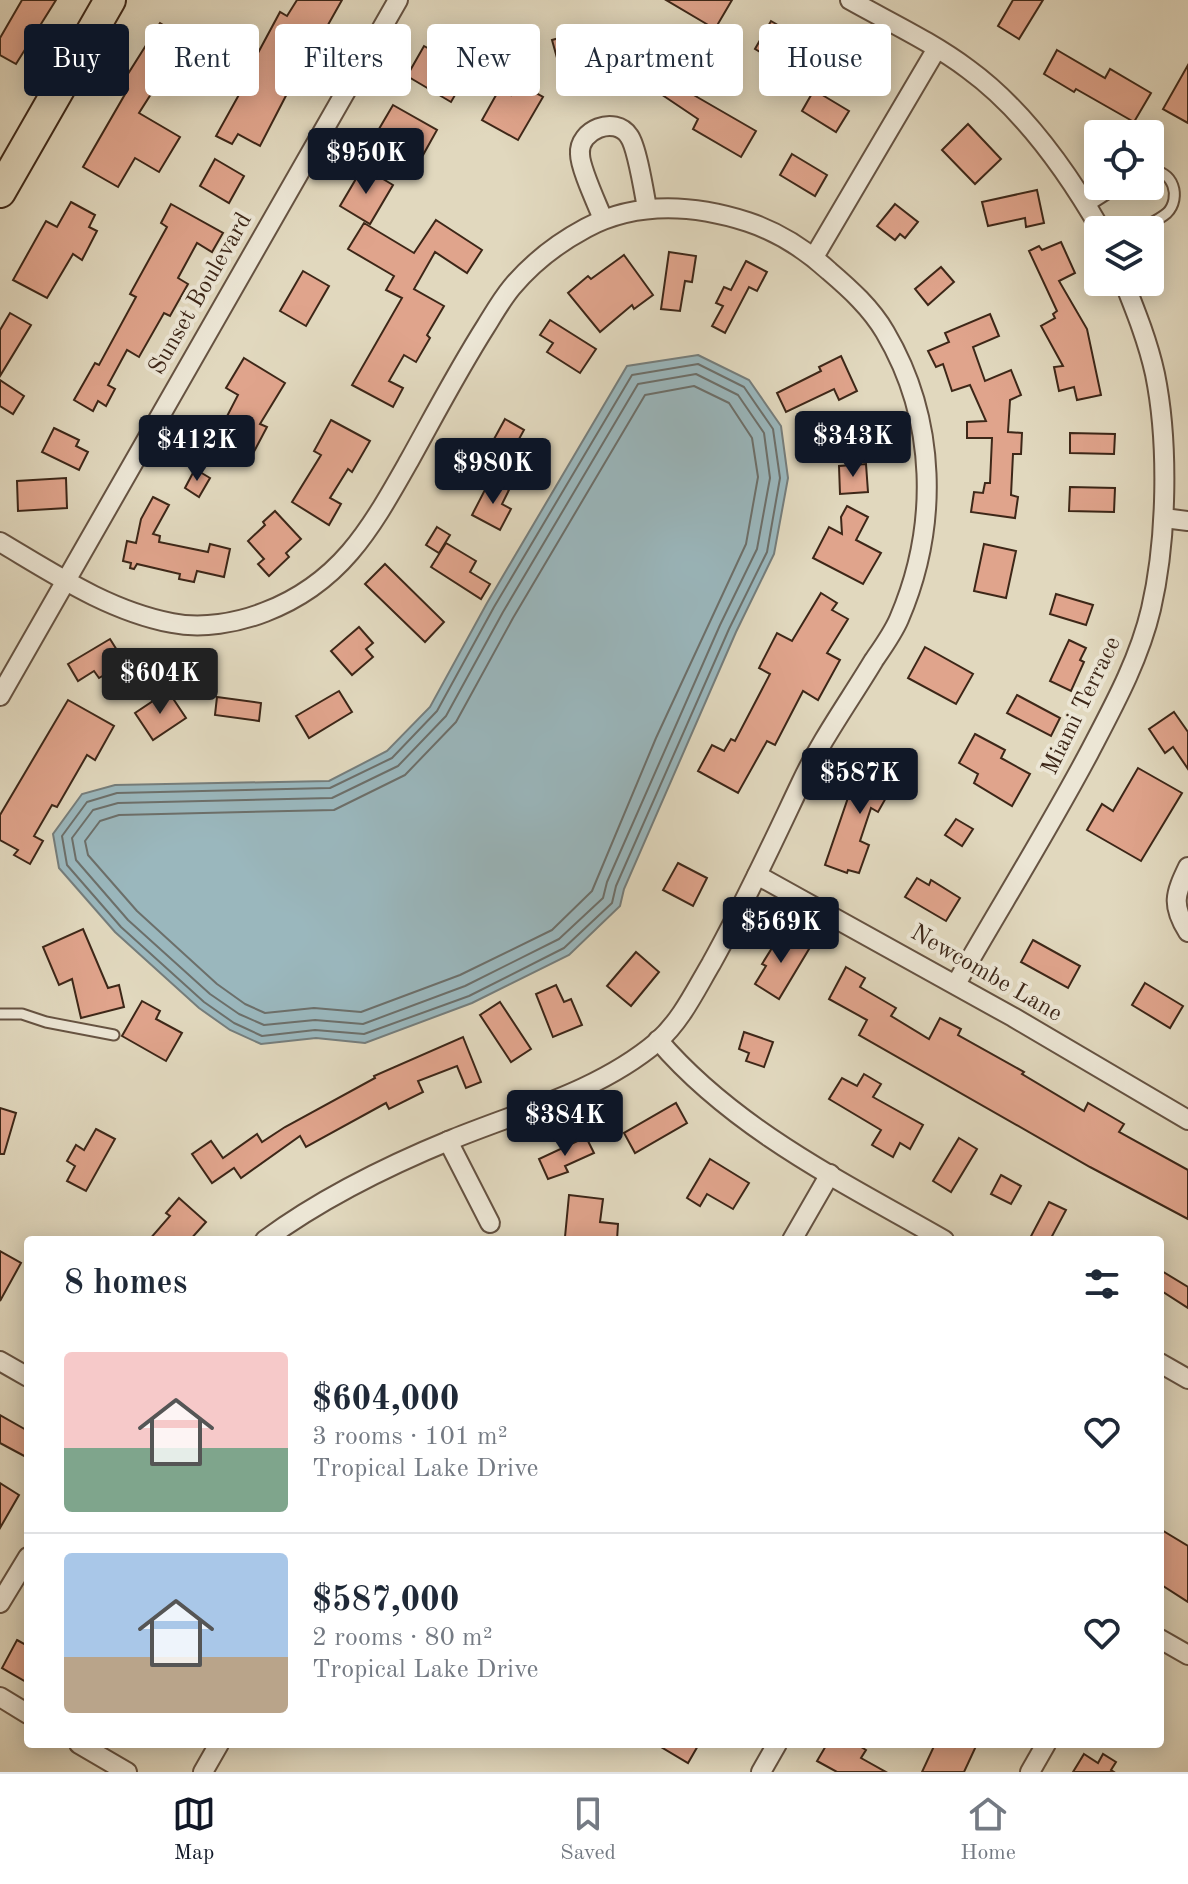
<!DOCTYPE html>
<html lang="en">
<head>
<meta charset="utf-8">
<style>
	body { margin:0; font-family:"Old Standard TT",serif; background:#f2f2f3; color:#1f2937; height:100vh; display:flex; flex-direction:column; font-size:30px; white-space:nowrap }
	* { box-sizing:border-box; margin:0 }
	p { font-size:26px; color:#747a83 }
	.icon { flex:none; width:44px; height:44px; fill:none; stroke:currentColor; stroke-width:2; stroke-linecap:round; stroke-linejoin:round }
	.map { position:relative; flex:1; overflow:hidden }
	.details { position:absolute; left:24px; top:1236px; width:1140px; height:512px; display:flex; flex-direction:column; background:#fff; border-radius:8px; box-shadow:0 4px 20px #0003 }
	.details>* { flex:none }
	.top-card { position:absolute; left:24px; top:24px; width:1140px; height:72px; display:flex; gap:16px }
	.buttons { position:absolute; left:1084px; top:120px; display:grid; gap:16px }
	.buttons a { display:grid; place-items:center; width:80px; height:80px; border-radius:8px; background:#fff; box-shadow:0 4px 20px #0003; font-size:40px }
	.price { position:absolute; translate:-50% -68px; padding:0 18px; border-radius:8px; background:#111827; color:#fff; font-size:26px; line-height:52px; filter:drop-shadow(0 2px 4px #0008) }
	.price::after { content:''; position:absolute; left:50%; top:48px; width:24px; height:18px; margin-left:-12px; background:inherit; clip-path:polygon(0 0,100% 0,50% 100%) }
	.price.selected { background:#222; color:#fff }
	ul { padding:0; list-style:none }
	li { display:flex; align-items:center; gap:24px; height:200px; padding:0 40px }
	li+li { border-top:2px solid #e0e1e3 }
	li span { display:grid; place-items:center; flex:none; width:224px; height:160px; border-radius:8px; color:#555 }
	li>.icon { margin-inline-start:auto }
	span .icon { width:96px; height:96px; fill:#fffc; stroke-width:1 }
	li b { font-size:34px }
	h2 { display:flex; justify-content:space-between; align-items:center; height:96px; padding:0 40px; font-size:34px }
	.pill { padding:0 28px; border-radius:8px; background:#fff; box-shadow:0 4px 20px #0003; font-size:28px; line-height:72px }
	.pill.selected { background:#111827; color:#fff }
	.menu { display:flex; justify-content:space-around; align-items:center; height:112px; border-top:2px solid #e0e1e3; background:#fff; font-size:22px; color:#747a83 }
	.menu a { display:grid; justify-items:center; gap:4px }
	.menu .selected { color:#111827 }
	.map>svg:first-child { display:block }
	.water { fill:#9ab7bd; stroke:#757d7b; stroke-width:2 }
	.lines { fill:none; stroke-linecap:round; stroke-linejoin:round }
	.shore { stroke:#6c6f6a; stroke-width:2 }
	.building { fill:#e0a48c; stroke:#3d2718; stroke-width:2 }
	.service-casing { stroke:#665342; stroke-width:13 }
	.minor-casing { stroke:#665342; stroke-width:22 }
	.primary-casing { stroke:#3d2718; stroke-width:34 }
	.service { stroke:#ece6d5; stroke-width:9 }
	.minor { stroke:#ece6d5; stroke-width:18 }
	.primary { stroke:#e1d8be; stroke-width:30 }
	.labels { text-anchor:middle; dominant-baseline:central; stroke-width:8; stroke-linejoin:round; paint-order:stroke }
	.street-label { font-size:24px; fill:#3d2718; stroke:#ece6d5 }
</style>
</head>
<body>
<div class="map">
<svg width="1188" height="1772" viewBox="0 0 1188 1772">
	<rect width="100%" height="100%" fill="#e1d8be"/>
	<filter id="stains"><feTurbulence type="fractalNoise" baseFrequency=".0025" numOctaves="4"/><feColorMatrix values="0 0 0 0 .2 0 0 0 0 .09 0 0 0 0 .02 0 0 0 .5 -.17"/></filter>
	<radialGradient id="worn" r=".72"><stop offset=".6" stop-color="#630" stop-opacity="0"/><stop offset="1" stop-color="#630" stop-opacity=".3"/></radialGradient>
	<path class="water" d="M698,355l51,25 32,46 7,52 -14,76 -38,78 -112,257 -4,17 -51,49 -97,48 -107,40 -49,-5 -55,6 -31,-14 -31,-22 -84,-76 -56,-64 -6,-34 29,-40 33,-9 214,-4 58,-30 43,-44 57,-104 140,-237z"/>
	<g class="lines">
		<g class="shore">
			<path d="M698,364l46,23 29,42 7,49 -13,74 -38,77 -113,257 -4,17 -48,45 -95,48 -105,38 -49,-4 -53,6 -28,-13 -30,-21 -83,-75 -54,-62 -5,-29 25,-34 30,-9 213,-5 62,-30 45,-47 57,-104 138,-232z"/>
			<path d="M696,374l42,21 26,38 6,45 -13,71 -37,76 -113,257 -4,16 -44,41 -94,47 -102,38 -48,-4 -51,5 -25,-11 -29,-20 -82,-74 -52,-60 -4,-22 21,-28 25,-7 214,-5 66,-32 48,-50 57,-104 135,-228z"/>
			<path d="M694,386l35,17 23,35 6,39 -12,67 -90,194 -64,153 -40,39 -92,45 -99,37 -47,-4 -49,5 -20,-9 -28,-20 -80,-73 -49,-56 -3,-14 15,-20 19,-6 215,-5 71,-35 51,-53 57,-104 132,-223z"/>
		</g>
	</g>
	<g class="building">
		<path d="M22,0h34l-40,64 -16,-9v-17z"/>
		<path d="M297,0h45l-40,71 12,6 -9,17 -14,-8 -31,60 -22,-12 -6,10 -16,-8 30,-54 -3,-1 37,-69 7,4z"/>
		<path d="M666,0h66l-17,29z"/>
		<path d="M1013,0h30l-24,39 -21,-13z"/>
		<path d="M771,21l24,14 -16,28 -24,-14z"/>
		<path d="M160,23l26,16 -47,74 41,24 -21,35 -24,-14 -17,29 -35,-20 45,-78 -7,-4z"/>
		<path d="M592,29l7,25 -40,11 -7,-25z"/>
		<path d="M838,39l33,20 -10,19 -34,-20z"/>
		<path d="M424,46l45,25 -18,31 -44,-26z"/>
		<path d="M1057,50l48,28 5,-9 41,24 -17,29 -58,-33 -2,3 -30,-18z"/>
		<path d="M654,52l39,26 -8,12 71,41 -15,26 -48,-28 5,-10 -61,-41z"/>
		<path d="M1188,65v58l-25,-14z"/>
		<path d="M518,83l25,14 -25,43 -36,-20 18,-32 11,7z"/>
		<path d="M814,90l35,21 -13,21 -34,-21z"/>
		<path d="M393,105l44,25 -14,25 -44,-26z"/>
		<path d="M968,124l33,35 -26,25 -33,-34z"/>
		<path d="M792,154l35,21 -12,21 -35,-21z"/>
		<path d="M215,159l29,17 -15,27 -29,-17z"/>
		<path d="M363,167l30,18 -23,39 -30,-18z"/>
		<path d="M1037,190l7,33 -18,4 -1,-9 -37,8 -6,-24z"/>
		<path d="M71,202l24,13 -6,12 8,4 -15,29 -9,-6 -26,44 -34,-18 33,-59 11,6z"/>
		<path d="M171,204l52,29 -11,19 -15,-9 -19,35 10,6 -18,32 -6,-3 -25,44 -12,-7 -19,35 7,4 -9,17 -8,-5 -5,10 -19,-11 21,-37 4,2 37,-68 -6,-3 37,-67 -6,-4z"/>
		<path d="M895,204l23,18 -13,16 -5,-4 -5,6 -18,-14z"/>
		<path d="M436,220l46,30 -15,23 -32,-21 -21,37 30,17 -17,29 3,3 -14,24 -12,-7 -15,26 14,7 -10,19 -41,-22 50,-87 -16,-8 8,-14 -46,-27 16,-26 50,30z"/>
		<path d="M1061,242l14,31 -16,8 28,48 14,66 -24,5 -3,-13 -15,4 -5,-24 9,-1 -22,-40 14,-8 -2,-4 4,-3 -28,-60 10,-5 3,4z"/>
		<path d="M669,252l27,4 -4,26 -7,-1 -5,30 -19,-2z"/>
		<path d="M624,255l29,40 -19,14 -2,-4 -32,27 -32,-39 20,-17 3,3z"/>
		<path d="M746,261l21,11 -10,19 -8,-4 -24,46 -13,-7 11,-20 -7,-3 8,-16 7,3z"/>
		<path d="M941,267l13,15 -26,23 -13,-16z"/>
		<path d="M303,271l26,15 -23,40 -26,-15z"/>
		<path d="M10,313l21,12 -31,51v-46z"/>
		<path d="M990,314l9,22 -26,11 12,34 26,-11 10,25 -11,5 -2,32 14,1 -1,21h-8l-2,41 7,2 -3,21 -44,-6 3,-20 9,1 2,-10h5l2,-45h-25v-16l19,-1 -16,-36 -18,6 -9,-27 -7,3 -8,-16 21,-9 -4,-9z"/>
		<path d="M550,320l46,29 -16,24 -33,-21 6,-9 -13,-8z"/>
		<path d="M841,356l16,35 -18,9 -5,-11 -48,23 -9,-19 44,-22 -2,-4z"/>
		<path d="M244,358l41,25 -25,41 7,3 -19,36 -48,-26 10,-18 12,7 16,-31 -12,-7z"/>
		<path d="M0,380l24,16 -11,18 -13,-8z"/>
		<path d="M505,419l19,11 -17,31 -19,-11z"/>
		<path d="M331,420l39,21 -18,31 -4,-3 -18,29 11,6 -12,21 -37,-23 29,-47 -7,-4z"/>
		<path d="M54,428l25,12 -3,6 12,6 -9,18 -37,-18z"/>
		<path d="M1070,433l45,1 -1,20 -44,-1z"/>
		<path d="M895,437l1,17 -44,4v-18z"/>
		<path d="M866,464l2,28 -28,2 -1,-28z"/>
		<path d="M195,469l15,9 -11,19 -14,-9z"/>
		<path d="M66,478l1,30 -49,3 -1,-30z"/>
		<path d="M490,480l19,10 -7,14 9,5 -11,21 -28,-15z"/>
		<path d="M1070,487l45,1 -1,24 -45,-1z"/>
		<path d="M153,497l16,8 -16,29 7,2 -1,6 49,10 2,-8 20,5 -6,28 -27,-6 -3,11 -15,-3 1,-5 -43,-10 -3,5 -4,-1 1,-5 -8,-2 4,-20 9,2 5,-24z"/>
		<path d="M847,506l21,11 -12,23 25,13 -18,31 -50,-26 16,-31 13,7 -1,-17z"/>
		<path d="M275,511l26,28 -15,14 3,4 -20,19 -11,-12 6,-5 -16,-18 17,-16 -2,-3z"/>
		<path d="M437,527l13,8 -11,18 -13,-8z"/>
		<path d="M446,543l30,18 -6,11 20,12 -9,15 -50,-32z"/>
		<path d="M984,544l32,7 -10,47 -32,-7z"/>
		<path d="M385,564l59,58 -19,20 -60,-58z"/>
		<path d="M821,593l16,10 -5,7 16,9 -21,34 13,7 -22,40 -15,-9 -28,54 -8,-4 -29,52 -40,-22 14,-26 12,6 7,-12 4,2 35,-67 -11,-6 18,-35 15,8z"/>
		<path d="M1056,594l37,11 -7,20 -36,-11z"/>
		<path d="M359,627l14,16 -7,6 7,8 -21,18 -21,-24z"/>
		<path d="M110,639l15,24 -26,15 -5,-7 -16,10 -10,-17z"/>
		<path d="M1069,640l17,8 -6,12 4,2 -13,29 -21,-10z"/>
		<path d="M925,647l48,27 -17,30 -48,-26z"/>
		<path d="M168,691l18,27 -33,22 -18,-27z"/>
		<path d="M339,691l13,21 -43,26 -13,-22z"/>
		<path d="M1017,695l43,23 -9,18 -44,-23z"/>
		<path d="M217,697l44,6 -2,18 -44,-6z"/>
		<path d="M68,700l46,26 -19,34 -8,-5 -30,52 -5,-2 -18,31 9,5 -13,23 -16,-9 4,-5 -18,-10v-25z"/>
		<path d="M1174,712l14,20v37l-15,-22 -8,6 -16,-24z"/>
		<path d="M975,734l30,16 -4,8 29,16 -18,32 -38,-23 4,-9 -19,-11z"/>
		<path d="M870,757l30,16 -22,39 -7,-4 -11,33 9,4 -10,28 -11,-3 -1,3 -22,-8 25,-73z"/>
		<path d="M1138,768l44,25 -41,68 -54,-31 15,-26 11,7z"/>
		<path d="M956,819l17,10 -11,17 -17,-11z"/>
		<path d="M678,863l29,15 -14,28 -30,-16z"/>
		<path d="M917,878l12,7 2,-5 29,18 -14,23 -41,-24z"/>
		<path d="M83,929l25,59 11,-3 5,22 -43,11 -9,-39 -13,6 -16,-38z"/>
		<path d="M782,932l27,17 -30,50 -24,-15 11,-18 -4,-2z"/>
		<path d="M1033,940l47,26 -12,22 -47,-26z"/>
		<path d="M636,952l23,20 -28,34 -24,-20z"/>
		<path d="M846,967l19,11 -5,9 36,21 -5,8 38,23 11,-21 21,11 -3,6 66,37 -2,2 62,37 4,-8 36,21 -5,8 69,38v49l-98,-52 -231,-132 8,-15 -38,-21z"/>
		<path d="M1145,983l38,23 -13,22 -38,-23z"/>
		<path d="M556,985l8,17 7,-3 11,26 -29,12 -17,-43z"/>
		<path d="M142,1001l18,10 -4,8 26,14 -16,28 -44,-25z"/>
		<path d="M500,1002l31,47 -20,13 -31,-47z"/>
		<path d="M744,1032l29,10 -9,25 -18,-6 3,-8 -10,-4z"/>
		<path d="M463,1037l18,45 -15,6 -9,-22 -39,15 5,11 -34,17 -3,-6 -80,44 -6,-11 -59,42 -7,-10 -22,15 -20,-29 19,-13 12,17 34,-24 5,8 23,-15 90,-49 -1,-2z"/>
		<path d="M864,1074l17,10 -8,13 50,28 -13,24 -10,-6 -7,14 -21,-12 9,-15 -52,-31 13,-21 15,8z"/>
		<path d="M676,1103l11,20 -52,30 -11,-20z"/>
		<path d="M0,1108l16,5 -12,41h-4z"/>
		<path d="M96,1129l19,10 -29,52 -19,-10 8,-15 -8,-5 9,-16 8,5z"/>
		<path d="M586,1137l8,16 -29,13 3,6 -20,7 -9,-20z"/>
		<path d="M959,1138l18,11 -26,43 -18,-11z"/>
		<path d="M710,1159l39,24 -16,26 -26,-15 -7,12 -13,-8z"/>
		<path d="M1001,1175l20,11 -10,18 -20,-10z"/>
		<path d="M569,1195l34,4 -3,23 18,2 -1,16 -52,-3z"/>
		<path d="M179,1198l27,24 -16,18h-41l21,-24 -4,-3z"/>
		<path d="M1049,1202l17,8 -16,30h-21z"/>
		<path d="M0,1251l21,12 -21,38z"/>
		<path d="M1160,1270l28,17v21l-28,-18z"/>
		<path d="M0,1415l28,16v27l-28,-15z"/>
		<path d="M0,1483l19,12 -19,33z"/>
		<path d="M1160,1529l28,17v56l-28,-18z"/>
		<path d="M17,1640l11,6v37l-26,-15z"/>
		<path d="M656,1744h43l-11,19z"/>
		<path d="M827,1744h29l10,6 -5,8 25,14h-49l-20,-11z"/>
		<path d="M935,1744h42l-13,28h-42z"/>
		<path d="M1084,1754l14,9 5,-9 13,8 -5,8 3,2h-41z"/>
	</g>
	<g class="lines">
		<g class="service-casing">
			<g id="service">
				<path d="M1087,207l33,-21"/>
				<path d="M1138,230c9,-5 21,-10 29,-17 15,-15 6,-45 -17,-41"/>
				<path d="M0,1014h22l24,8 68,13"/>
			</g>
		</g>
		<g class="minor-casing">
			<g id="minor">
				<path d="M850,0c39,22 82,42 118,69 55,40 99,102 133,161"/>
				<path d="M603,219c-6,-15 -23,-51 -23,-65 -2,-24 35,-39 49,-18 8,11 15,56 18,72"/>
				<path d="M814,257l122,-207"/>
				<path d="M1164,518l24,3"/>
				<path d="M0,542c54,32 109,69 172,81 30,6 65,0 93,-11 76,-29 106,-84 144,-151 25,-45 49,-91 77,-135 8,-13 16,-27 26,-39 21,-25 46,-44 74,-59 51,-27 109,-23 162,-6 30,10 58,28 81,49 21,18 42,37 56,61 52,88 54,194 14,287 -6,14 -16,28 -25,41 -24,40 -53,80 -73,123 -29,61 -57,122 -90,181 -16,27 -30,57 -54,78 -58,49 -135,69 -204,97 -66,27 -131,59 -188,101"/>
				<path d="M0,696l398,-696"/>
				<path d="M1188,867c-13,27 -17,38 0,65"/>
				<path d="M757,875l256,142 175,103"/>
				<path d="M956,984c44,-77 91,-152 133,-231 24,-46 50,-93 62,-144 16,-69 18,-166 4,-235 -7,-32 -19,-62 -31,-92"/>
				<path d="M658,1040c77,90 185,142 286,200"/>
				<path d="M448,1141l42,82"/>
				<path d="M792,1240l38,-66"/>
				<path d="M0,1361l28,16"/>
				<path d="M1160,1363l28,16"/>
				<path d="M0,1603l28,-46"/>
				<path d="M1160,1639l28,16"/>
				<path d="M0,1697l28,17"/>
				<path d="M79,1744l48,28"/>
				<path d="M203,1772l16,-28"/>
				<path d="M761,1772l16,-28"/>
				<path d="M1030,1772l16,-28"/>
			</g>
		</g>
		<g class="primary-casing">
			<path id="primary" d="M0,192l110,-192"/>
		</g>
		<use href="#service" class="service"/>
		<use href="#minor" class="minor"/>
		<use href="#primary" class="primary"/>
	</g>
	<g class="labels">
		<g class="street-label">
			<text transform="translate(201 294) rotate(-60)">Sunset Boulevard</text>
			<text transform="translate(1082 706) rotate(-64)">Miami Terrace</text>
			<text transform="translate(986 974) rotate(30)">Newcombe Lane</text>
		</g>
	</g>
	<rect width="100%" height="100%" filter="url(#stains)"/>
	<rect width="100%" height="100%" fill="url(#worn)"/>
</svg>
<div class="buttons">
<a><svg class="icon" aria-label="locate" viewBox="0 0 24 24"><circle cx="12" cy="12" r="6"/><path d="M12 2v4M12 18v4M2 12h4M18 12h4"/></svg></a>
<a><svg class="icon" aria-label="layers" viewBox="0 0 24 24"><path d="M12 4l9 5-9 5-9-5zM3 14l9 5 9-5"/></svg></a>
</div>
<b class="price" style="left:366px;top:196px">$950K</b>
<b class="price" style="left:853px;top:479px">$343K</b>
<b class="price" style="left:197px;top:483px">$412K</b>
<b class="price" style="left:493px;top:506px">$980K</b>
<b class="price selected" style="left:160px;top:716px">$604K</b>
<b class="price" style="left:860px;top:816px">$587K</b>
<b class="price" style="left:781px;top:965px">$569K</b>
<b class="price" style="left:565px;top:1158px">$384K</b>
<div class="top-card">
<a class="pill selected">Buy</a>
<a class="pill">Rent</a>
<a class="pill">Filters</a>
<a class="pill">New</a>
<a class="pill">Apartment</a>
<a class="pill">House</a>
</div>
<section class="details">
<h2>8 homes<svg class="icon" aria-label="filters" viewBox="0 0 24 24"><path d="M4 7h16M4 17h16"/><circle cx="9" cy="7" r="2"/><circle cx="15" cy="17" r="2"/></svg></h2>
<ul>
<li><span style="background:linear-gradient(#f6c9c9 60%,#7fa58c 0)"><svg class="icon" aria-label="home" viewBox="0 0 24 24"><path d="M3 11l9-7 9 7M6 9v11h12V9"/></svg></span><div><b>$604,000</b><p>3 rooms · 101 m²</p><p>Tropical Lake Drive</p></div><svg class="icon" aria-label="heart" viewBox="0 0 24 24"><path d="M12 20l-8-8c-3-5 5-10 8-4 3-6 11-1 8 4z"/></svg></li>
<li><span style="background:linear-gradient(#a9c7e8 65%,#b9a48a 0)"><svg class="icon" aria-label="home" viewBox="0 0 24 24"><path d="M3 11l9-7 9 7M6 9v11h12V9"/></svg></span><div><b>$587,000</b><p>2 rooms · 80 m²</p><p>Tropical Lake Drive</p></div><svg class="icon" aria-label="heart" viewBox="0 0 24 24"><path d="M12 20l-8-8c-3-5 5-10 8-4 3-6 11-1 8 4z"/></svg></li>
</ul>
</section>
</div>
<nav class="menu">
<a class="selected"><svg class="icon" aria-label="map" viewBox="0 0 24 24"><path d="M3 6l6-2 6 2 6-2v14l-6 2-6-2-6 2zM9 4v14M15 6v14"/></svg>Map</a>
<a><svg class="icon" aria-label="saved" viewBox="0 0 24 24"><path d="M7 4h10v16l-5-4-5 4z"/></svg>Saved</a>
<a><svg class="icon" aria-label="home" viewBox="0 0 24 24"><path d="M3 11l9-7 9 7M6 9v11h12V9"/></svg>Home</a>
</nav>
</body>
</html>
